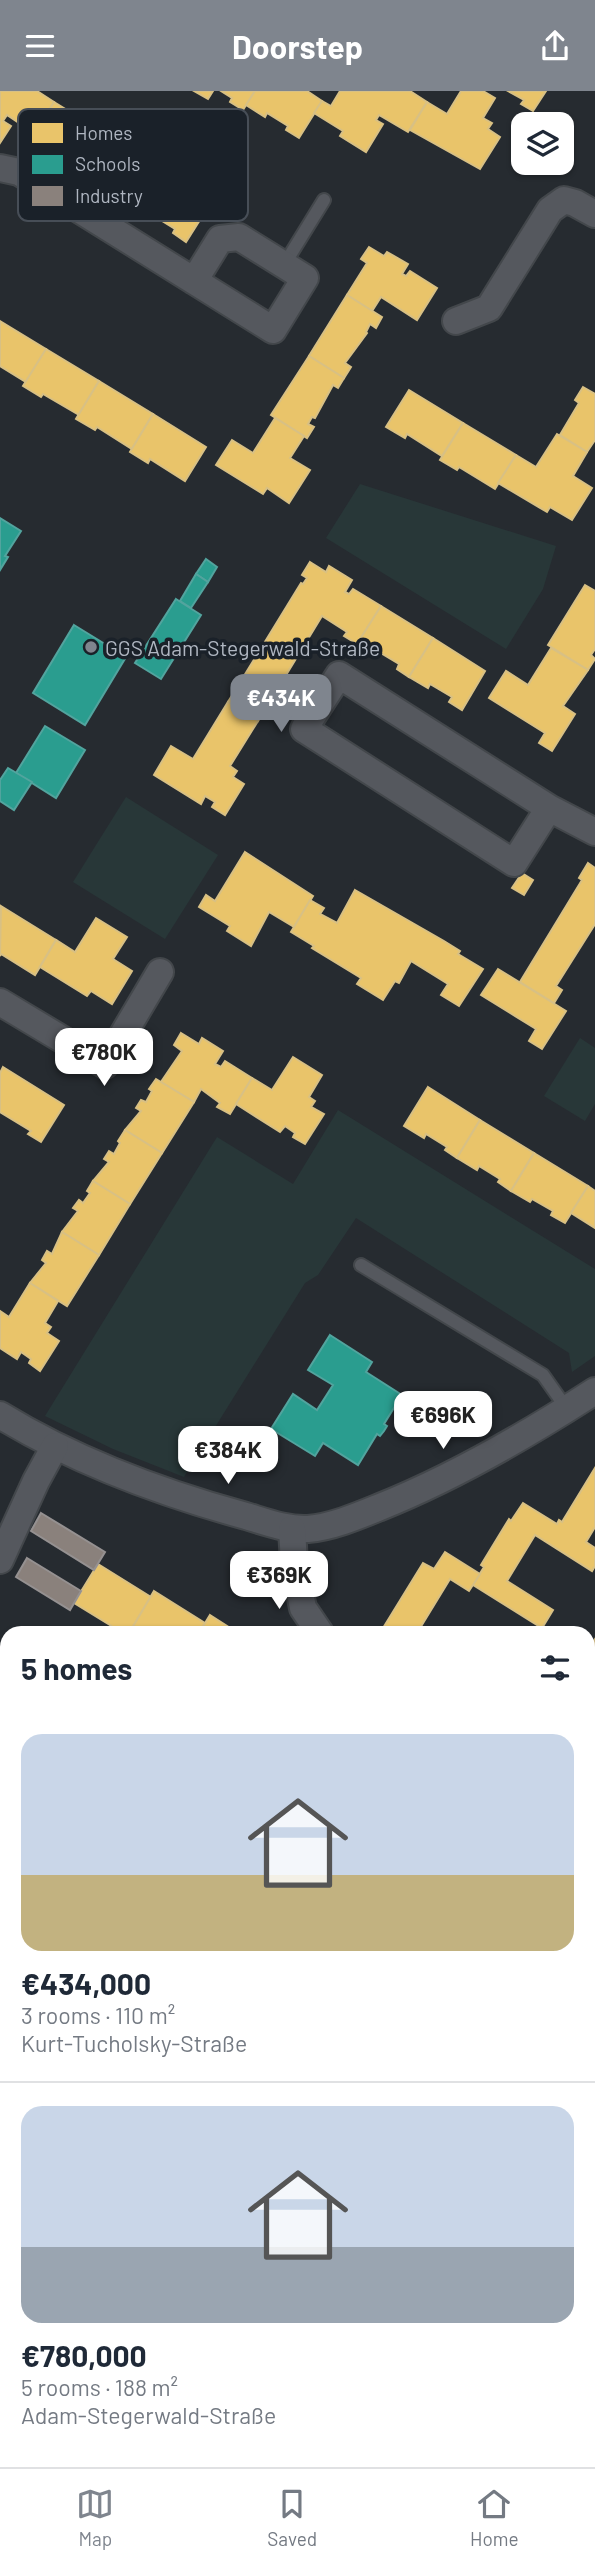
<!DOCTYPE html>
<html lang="en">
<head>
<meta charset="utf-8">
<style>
	body { margin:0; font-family:Barlow,sans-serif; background:#f2f2f3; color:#1f2937; height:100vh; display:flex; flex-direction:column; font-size:26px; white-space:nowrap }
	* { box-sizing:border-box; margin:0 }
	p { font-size:23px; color:#747a83 }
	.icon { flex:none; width:38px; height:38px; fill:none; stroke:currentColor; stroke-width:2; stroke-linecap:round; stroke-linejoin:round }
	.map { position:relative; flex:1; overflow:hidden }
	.details { position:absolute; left:0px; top:1535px; width:595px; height:842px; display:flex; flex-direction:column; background:#fff; border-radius:21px 21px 0 0; box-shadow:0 2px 5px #0004 }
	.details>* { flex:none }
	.controls { position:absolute; left:511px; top:21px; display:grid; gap:14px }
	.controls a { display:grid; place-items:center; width:63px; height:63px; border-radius:14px; background:#fff; box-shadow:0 2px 5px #0004; font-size:35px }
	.price { position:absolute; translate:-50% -60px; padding:0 16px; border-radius:14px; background:#fff; color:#222; font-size:23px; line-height:46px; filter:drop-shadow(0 2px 4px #0008) }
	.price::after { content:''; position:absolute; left:50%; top:42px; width:21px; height:16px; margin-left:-10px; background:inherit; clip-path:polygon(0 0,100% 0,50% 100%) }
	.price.on { background:#7f858e; color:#fff }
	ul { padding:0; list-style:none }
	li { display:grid; align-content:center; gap:14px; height:371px; padding:0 21px }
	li+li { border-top:2px solid #e0e1e3 }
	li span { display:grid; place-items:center; height:217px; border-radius:21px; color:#555 }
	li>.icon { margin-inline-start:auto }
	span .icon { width:126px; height:126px; fill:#fffc; stroke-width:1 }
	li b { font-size:30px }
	h2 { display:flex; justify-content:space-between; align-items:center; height:84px; padding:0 21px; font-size:30px }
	header { display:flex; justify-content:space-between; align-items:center; height:91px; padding:0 21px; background:#7f858e; color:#fff; font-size:32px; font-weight:700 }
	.tabs { display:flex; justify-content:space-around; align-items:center; height:98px; border-top:2px solid #e0e1e3; background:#fff; font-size:19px; color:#747a83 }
	.tabs a { display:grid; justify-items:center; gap:4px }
	.tabs .on { color:#7f858e }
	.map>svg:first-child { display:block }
	.green { fill:#283738 }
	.homes { fill:#e9c46a; stroke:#d8c084; stroke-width:2 }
	.schools { fill:#2a9d8f; stroke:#52a49e; stroke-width:2 }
	.industry { fill:#8a817c; stroke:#959191; stroke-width:2 }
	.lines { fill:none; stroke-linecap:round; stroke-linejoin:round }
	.stream { stroke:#374557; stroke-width:7 }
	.lane-casing { stroke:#43474b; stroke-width:16 }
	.street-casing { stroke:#43474b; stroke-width:30 }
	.lane { stroke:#55585e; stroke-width:12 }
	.street { stroke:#55585e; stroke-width:26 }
	.poi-dot { fill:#7f858e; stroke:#1a2129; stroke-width:2.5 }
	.labels { text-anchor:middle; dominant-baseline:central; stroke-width:7; stroke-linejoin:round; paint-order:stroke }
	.poi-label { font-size:21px; fill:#afb6c1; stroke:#1a2129; text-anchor:start }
	.key { fill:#1a2129; stroke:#474e57; stroke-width:2 }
	.key-label { font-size:19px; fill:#afb6c1 }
</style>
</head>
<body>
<header><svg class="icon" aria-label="menu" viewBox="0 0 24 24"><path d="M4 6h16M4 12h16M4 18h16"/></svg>Doorstep<svg class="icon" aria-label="share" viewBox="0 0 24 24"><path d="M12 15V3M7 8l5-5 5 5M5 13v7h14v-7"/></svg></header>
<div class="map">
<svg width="595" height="2376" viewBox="0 0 595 2376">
	<rect width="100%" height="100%" fill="#262b30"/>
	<g class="green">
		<path d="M360,393l196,62 -13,43 -37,60 -180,-111z"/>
		<path d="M126,706l92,58 -53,84 -92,-57z"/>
		<path d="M580,947l15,10v56l-10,17 -41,-25z"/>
		<path d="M338,1019l257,159v87l-23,16 -3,-19 -213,-135 -38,57 -13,8 -121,194 -71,-28 -68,-33 172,-279 76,47z"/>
		<path d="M588,1792l7,2v582h-595v-255l7,5v244h581z"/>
	</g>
	<g class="homes">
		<path d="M0,0h37l17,11 -20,31 -27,-18 -4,6 8,5 -11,17z"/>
		<path d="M194,0h19l-5,8z"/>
		<path d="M221,0h34l-12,19 -13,-8 2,-4z"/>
		<path d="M255,0h52l15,10 -23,37 -13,-8 2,-4 -21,-13 -2,4 -19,-12z"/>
		<path d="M340,0h70l17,11 -19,30 -29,-17 -3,5 7,4 -17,28 -26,-16 3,-5 -29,-18 8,-12 9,5z"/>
		<path d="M461,0h22l12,7 -12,20 9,5 -4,6 12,8 -20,32 -70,-39 17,-28 20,12z"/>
		<path d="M508,0h38l-13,20 -12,-7 3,-4z"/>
		<path d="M54,11l54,33 -23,38 -14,-9 2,-4 -22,-13 -2,3 -18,-11z"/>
		<path d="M158,81l52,32 -24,38 -13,-9 2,-4 -21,-13 -2,4 -18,-11z"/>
		<path d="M369,156l15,9 3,-4 21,12 -6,10 4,2 4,-5 27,17 -20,32 -36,-23 -9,14 -25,-16 20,-32 -6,-4z"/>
		<path d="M347,204l35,22 -6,11 -6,-4 -4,8 1,1 -22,30 6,4 -7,11 -35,-22z"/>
		<path d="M0,230l46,28 -20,33 -26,-16z"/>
		<path d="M46,258l53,32 -20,34 -36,-21 -2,3 -18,-11z"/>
		<path d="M309,265l35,22 -6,10 -5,-3 -18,33 -3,-1 -4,7 6,3 -7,11 -36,-23z"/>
		<path d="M99,290l54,33 -21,35 -35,-22 -2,3 -19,-11z"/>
		<path d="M583,296l12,7v46l-8,12 -27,-17 19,-32 -4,-3z"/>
		<path d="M409,299l54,33 -21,33 -35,-22 -2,4 -19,-11z"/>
		<path d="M153,323l53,33 -21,34 -35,-22 -2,4 -18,-11z"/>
		<path d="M275,327l29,18 -14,22 20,12 -21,33 -22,-15 -4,6 -47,-29 16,-25 21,13z"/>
		<path d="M463,332l53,32 -21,34 -36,-22 -2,3 -17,-10z"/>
		<path d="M557,343l30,18 -14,24 19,12 -20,32 -22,-13 -3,5 -49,-29 18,-28 20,12z"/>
		<path d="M310,471l16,10 3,-6 23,14 -7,12 4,2 4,-5 28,17 -24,38 -13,-8 3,-4 -25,-16 -64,105 -30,-19 73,-119 2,1 4,-6 -5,-3z"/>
		<path d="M585,494l10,6v58l-4,6 4,4 -7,11 -40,-25z"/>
		<path d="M381,515l52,32 -24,39 -12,-8 2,-5 -20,-12 -3,4 -19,-12z"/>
		<path d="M433,547l52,33 -23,39 -13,-8 3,-5 -22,-13 -2,4 -19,-11z"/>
		<path d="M551,557l37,22 -25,36 12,8 -23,37 -13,-8 6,-10 -56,-35 17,-27 22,14z"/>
		<path d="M228,611l30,19 -28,45 7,5 -4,6 11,7 -19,31 -13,-8 3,-5 -10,-6 -4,8 -47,-29 17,-29 22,13z"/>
		<path d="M245,761l68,44 -19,31 -25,-15 -18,34 -24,-15 3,-5 -31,-19 7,-12 9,6z"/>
		<path d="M588,772l7,5v56l-39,62 6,4 -8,13 -34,-21 62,-102 -3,-2z"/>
		<path d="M522,782l11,7 -9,15 -12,-7z"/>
		<path d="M355,799l89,51 16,10 -2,3 25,15 -24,37 -18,-11 7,-11 -37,-23 -12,22 -4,-2 -12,19 -26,-16 4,-6 -49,-30 2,-2 -23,-14 19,-32 14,8 -4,6 17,9z"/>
		<path d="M1,815l55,34 -21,35 -34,-21 -1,2z"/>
		<path d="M96,827l31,19 -14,22 19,12 -20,33 -21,-13 -4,5 -47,-29 16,-27 19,12z"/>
		<path d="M498,878l68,42 -24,38 -13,-8 7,-12 -55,-34z"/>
		<path d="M181,942l18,11 3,-6 21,13 -8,13 6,3 4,-6 27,17 -22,36 -13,-7 3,-4 -19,-14 -7,13 -33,-20 21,-31 -8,-6z"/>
		<path d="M293,966l29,18 -13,22 6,4 -4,6 13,7 -19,30 -12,-7 2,-4 -10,-7 -5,6 -44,-28 16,-26 20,12z"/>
		<path d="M3,976l61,38 -23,37 -13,-8 3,-3 -31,-19v-39z"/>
		<path d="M156,988l38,23 -32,51 -37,-23 16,-19 -5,-3 5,-8 5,2 6,-11 -3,-2z"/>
		<path d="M428,996l52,33 -23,38 -12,-8 2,-3 -21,-13 -2,4 -20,-12z"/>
		<path d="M480,1029l54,33 -23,38 -13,-9 2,-3 -21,-13 -2,4 -20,-12z"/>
		<path d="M125,1039l37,23 -32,51 -37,-23 16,-19 -5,-3 5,-8 5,3 6,-11 -2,-2z"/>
		<path d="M534,1062l54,33 -23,37 -14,-8 2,-4 -21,-12 -2,3 -19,-11z"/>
		<path d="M93,1090l37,23 -31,51 -37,-23 16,-21 -5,-3 6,-8 4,3 7,-10 -3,-2z"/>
		<path d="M588,1095l7,5v37l-24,-15z"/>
		<path d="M62,1141l37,23 -32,51 -37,-23 16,-20 -4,-3 5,-9 5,3z"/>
		<path d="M30,1192l28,18 -13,22 6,4 -4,6 12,8 -19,30 -11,-8 2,-4 -10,-7 -4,7 -17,-11v-37l9,6z"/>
		<path d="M595,1377v59l-9,15 9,6v18l-3,5 -57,-36 -28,46 46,29 -11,18 -69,-43 11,-18 -3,-2 28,-46 2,2 12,-18 34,21 2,-4 3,2z"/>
		<path d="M445,1461l35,22 -11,17 -19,-12 -33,54h-37l43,-70 11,6z"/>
		<path d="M98,1473l53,33 -22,36h-6l-49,-30z"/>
		<path d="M154,1500l51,32 -6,10h-63l-5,-3z"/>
		<path d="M210,1524l28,18h-39z"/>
		<path d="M595,1548v25l-7,-4v-10z"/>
		<path d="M2,1569l5,3v34l-7,11v-45z"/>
		<path d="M595,1575v34l-7,11v-39l2,2z"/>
		<path d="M4,1686l3,2 -2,44 -5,-3v-36z"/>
	</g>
	<g class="schools">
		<path d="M0,427l21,13 -16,25 3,1 -8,13z"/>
		<path d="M206,468l11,8 -9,15 -12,-8z"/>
		<path d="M196,483l12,8 -17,26 -11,-7z"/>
		<path d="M176,508l25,16 -40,64 -26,-16z"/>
		<path d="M74,534l52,32 -41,68 -52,-32z"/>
		<path d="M45,635l40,24 -29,48 -40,-25z"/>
		<path d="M8,677l24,14 -18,28 -14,-9v-21z"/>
		<path d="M330,1244l42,27 -6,10 36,23 -18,29 3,2 -3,5 -4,5 -3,-2 -19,31 -35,-22 -8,13 -44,-27 22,-35 24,16 16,-25 -25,-15z"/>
	</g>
	<g class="industry">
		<path d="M41,1422l64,39 -11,18 -63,-39z"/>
		<path d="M27,1467l54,33 -11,19 -54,-33z"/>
	</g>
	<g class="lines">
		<g class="stream">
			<path d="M0,1809l7,2"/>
			<path d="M588,2148l7,1"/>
			<path d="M470,2370l2,6"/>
		</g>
		<g class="lane-casing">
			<g id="lane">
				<path d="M284,174l40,-65"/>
				<path d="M361,1174l182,110 24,34"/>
				<path d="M509,2370l2,6"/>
			</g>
		</g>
		<g class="street-casing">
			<g id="street">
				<path d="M0,77l19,4 254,158 32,-52 -66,-41 -19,2 -26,42"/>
				<path d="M456,230l33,-13 61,-98 14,-10 11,3 20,11"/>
				<path d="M549,717l-35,55 -210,-134 35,-54 210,133 46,24"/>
				<path d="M0,911l105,63 55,-93"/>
				<path d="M0,1324c75,46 162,78 246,101 20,6 41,14 62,13 24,-2 50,-13 72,-22 75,-30 147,-72 215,-116"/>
				<path d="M292,1438l2,34 9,45 17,25"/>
				<path d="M0,1469l36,-79 19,-35"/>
				<path d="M588,1786l7,2"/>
				<path d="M588,1926l7,-10"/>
			</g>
		</g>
		<use href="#lane" class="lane"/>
		<use href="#street" class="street"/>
	</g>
	<circle class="poi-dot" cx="91" cy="556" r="7"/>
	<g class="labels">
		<g class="poi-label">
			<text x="105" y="556">GGS Adam-Stegerwald-Straße</text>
		</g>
	</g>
	<rect x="18" y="18" width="230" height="112" rx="10" class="key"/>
	<rect x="32" y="32" width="31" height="20" fill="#e9c46a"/>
	<rect x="32" y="64" width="31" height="19" fill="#2a9d8f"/>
	<rect x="32" y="95" width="31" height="20" fill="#8a817c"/>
	<g class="key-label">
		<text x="75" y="49">Homes</text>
		<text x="75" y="80">Schools</text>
		<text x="75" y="112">Industry</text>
	</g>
</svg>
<div class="controls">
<a><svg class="icon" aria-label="layers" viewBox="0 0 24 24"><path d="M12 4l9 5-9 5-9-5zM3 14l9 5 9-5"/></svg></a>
</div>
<b class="price on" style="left:281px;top:643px">€434K</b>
<b class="price" style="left:104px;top:997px">€780K</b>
<b class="price" style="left:443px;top:1360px">€696K</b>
<b class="price" style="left:228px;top:1395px">€384K</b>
<b class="price" style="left:279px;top:1520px">€369K</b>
<section class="details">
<h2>5 homes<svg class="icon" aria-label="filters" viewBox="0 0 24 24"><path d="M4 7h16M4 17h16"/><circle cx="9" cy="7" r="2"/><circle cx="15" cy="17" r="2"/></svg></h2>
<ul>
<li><span style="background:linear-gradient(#c9d6e8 65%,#c2b280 0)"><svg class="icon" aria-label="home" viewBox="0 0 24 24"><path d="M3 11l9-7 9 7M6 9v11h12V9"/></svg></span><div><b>€434,000</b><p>3 rooms · 110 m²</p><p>Kurt-Tucholsky-Straße</p></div></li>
<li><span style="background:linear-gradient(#c9d6e8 65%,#9aa5b1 0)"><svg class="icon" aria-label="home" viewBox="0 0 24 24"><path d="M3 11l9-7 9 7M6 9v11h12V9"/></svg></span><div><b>€780,000</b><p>5 rooms · 188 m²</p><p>Adam-Stegerwald-Straße</p></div></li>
</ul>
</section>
</div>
<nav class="tabs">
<a class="on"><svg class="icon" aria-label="map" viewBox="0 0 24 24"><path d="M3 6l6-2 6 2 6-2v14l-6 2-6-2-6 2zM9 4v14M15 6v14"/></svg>Map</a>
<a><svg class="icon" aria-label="saved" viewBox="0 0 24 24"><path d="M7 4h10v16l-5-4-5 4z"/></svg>Saved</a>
<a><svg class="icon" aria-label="home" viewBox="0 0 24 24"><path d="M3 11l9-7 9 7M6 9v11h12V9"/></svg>Home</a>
</nav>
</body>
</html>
